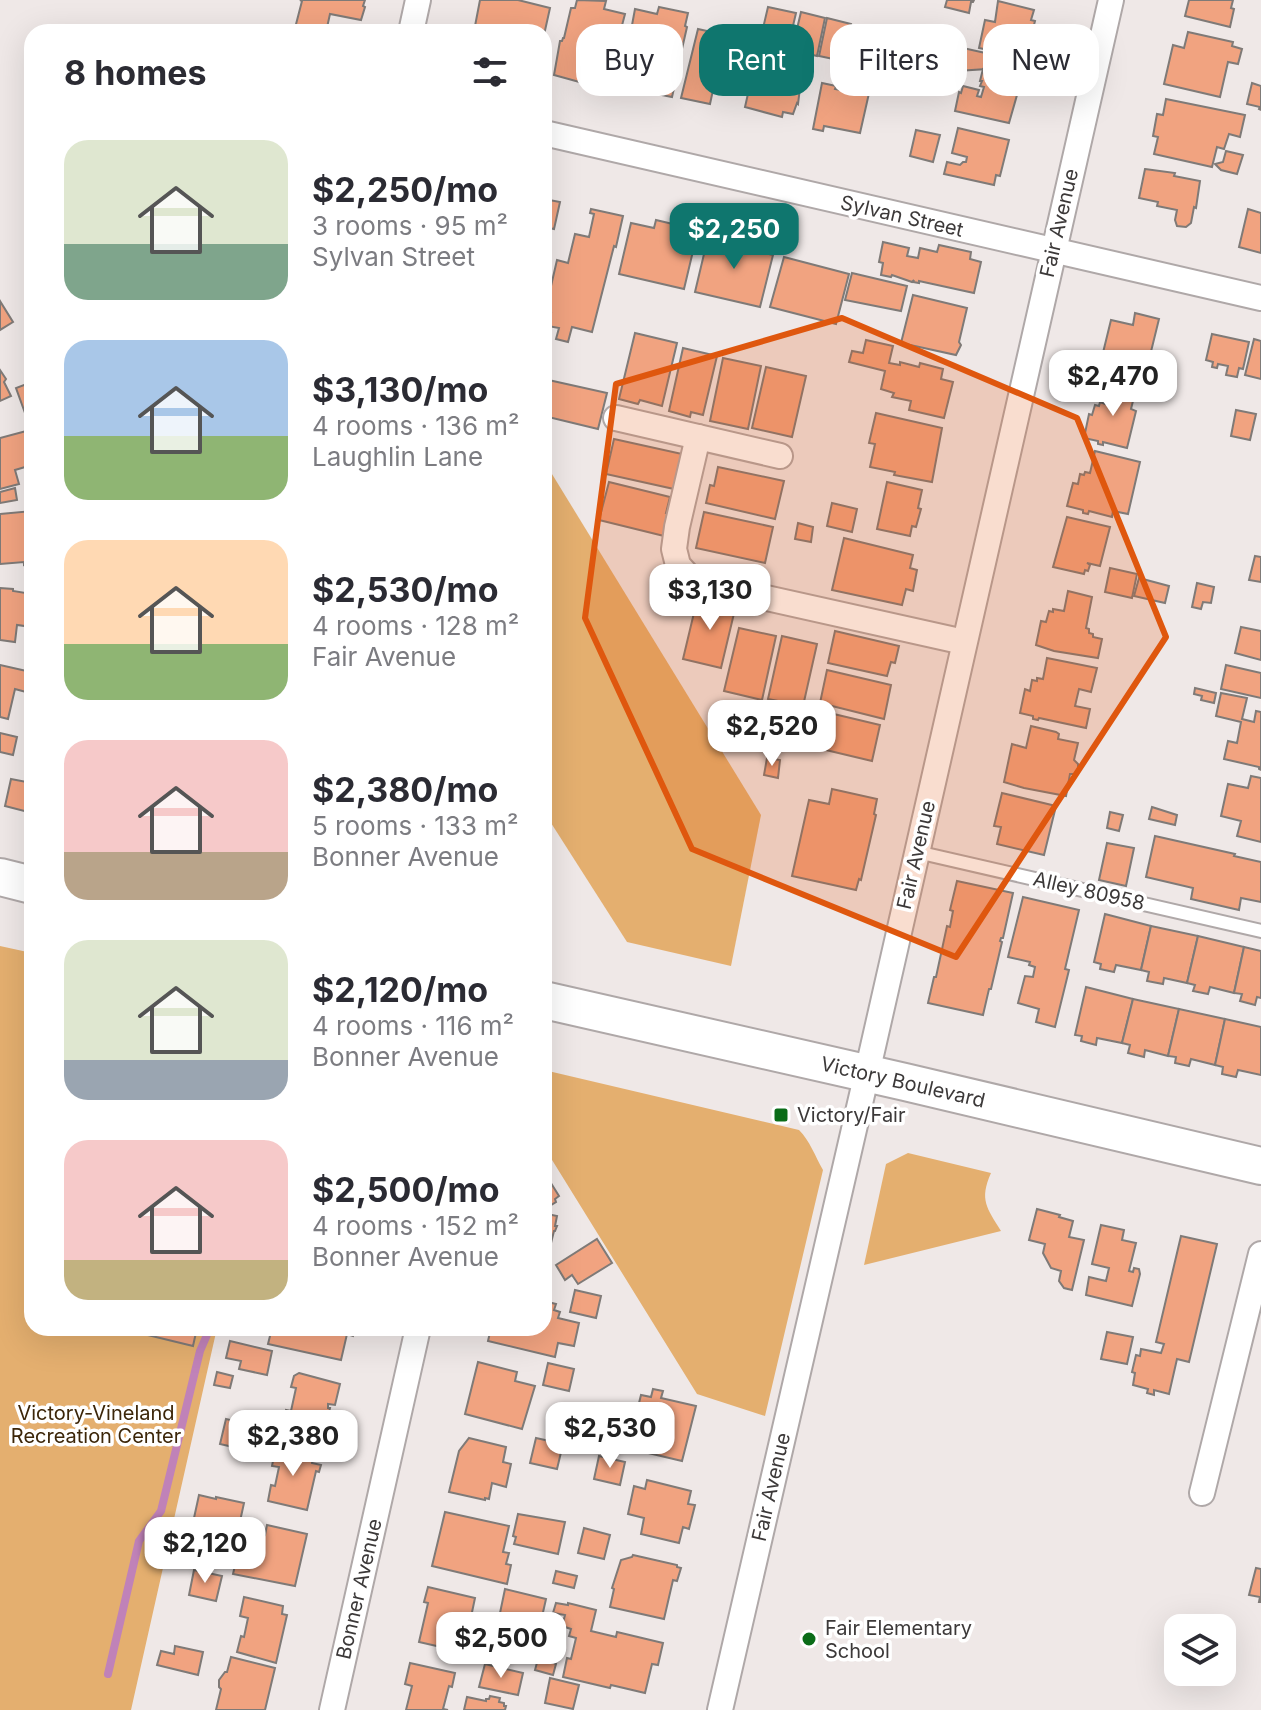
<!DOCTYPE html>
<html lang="en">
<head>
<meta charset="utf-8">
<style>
	body { margin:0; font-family:Inter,sans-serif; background:#f7f7f7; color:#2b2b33; height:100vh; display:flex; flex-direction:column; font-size:30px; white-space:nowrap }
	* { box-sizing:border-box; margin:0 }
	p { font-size:26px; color:#7c7c81 }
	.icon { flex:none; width:44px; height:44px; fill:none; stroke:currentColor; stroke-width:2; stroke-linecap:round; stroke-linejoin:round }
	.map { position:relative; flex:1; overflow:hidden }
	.panel { position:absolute; left:24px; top:24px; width:528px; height:1312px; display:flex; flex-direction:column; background:#fff; border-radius:24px; box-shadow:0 8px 32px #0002 }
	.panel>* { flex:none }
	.top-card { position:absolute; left:576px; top:24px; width:564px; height:72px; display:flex; gap:16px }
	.controls { position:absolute; left:1164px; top:1614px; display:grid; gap:16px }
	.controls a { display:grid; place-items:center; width:72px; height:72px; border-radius:16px; background:#fff; box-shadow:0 8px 32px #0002; font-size:40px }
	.price { position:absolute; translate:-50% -68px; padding:0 18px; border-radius:16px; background:#fff; color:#222; font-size:26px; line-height:52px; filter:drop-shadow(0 2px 4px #0008) }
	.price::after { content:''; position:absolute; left:50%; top:48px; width:24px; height:18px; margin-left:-12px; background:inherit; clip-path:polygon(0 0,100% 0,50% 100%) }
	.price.on { background:#0f766e; color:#fff }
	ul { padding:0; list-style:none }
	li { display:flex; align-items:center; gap:24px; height:200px; padding:0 40px }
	li span { display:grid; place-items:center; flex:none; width:224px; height:160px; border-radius:24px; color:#555 }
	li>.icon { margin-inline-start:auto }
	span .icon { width:96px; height:96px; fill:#fffc; stroke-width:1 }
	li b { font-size:34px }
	h2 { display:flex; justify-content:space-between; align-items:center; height:96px; padding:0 40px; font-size:34px }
	.chip { padding:0 28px; border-radius:24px; background:#fff; box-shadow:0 8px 32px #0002; font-size:28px; line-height:72px }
	.chip.on { background:#0f766e; color:#fff }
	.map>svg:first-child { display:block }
	.green { fill:#e4af6f }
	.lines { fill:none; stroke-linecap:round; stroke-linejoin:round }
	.stream { stroke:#c082b8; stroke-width:8 }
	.building { fill:#f1a380; stroke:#7f7a77; stroke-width:2 }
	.service-casing { stroke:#afa8a8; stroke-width:16 }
	.minor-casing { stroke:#afa8a8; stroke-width:28 }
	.secondary-casing { stroke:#afa8a8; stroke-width:40 }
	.service { stroke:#fff; stroke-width:12 }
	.minor { stroke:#fff; stroke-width:24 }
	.secondary { stroke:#fff; stroke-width:36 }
	.marked { fill:#df570e; fill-opacity:0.2; stroke:#df570e; stroke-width:6; stroke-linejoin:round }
	.poi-dot { fill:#0a6c18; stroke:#fff; stroke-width:3 }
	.labels { text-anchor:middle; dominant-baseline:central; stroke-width:7; stroke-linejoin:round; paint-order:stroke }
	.street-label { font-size:20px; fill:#3c3939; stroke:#fff }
	.poi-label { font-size:20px; fill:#3c3939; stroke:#fff; text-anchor:start }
	.park-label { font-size:20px; fill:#3c2609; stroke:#fff }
</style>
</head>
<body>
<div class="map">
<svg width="1261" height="1710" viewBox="0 0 1261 1710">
	<rect width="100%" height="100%" fill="#efe8e7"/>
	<g class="green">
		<path d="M544,461l217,354 -30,151 -104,-24 -83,-130z"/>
		<path d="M0,946l32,7v375h185l-86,382h-131z"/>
		<path d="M544,1070l255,60c11,11 16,26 24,40l-58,246 -68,-22 -153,-247z"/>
		<path d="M908,1153l83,20c-12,27 -4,35 10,58l-137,34 22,-101z"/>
	</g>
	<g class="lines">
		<path class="stream" d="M108,1674l31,-133 22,-30 39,-160 10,-23"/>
	</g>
	<g class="building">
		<path d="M300,0h65l-2,6 2,1 -4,13 -31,-6 -4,18h-32l8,-31z"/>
		<path d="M480,0h38l32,8 -6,27v-3h-55l1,-3 -15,-3z"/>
		<path d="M577,0l29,1 -2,8 21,5 -11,42 -21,-5 -1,3 -8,-2 -1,6 6,1 -6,24 -29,-8 6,-34h2l1,-3h1l7,-30h4z"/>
		<path d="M947,0h27l-1,2h-2l-2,11 -24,-6z"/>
		<path d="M1189,0h44l-2,8 3,1 -4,18 -45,-11z"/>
		<path d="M998,1l36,9 -3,10 4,1 -9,35 -33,-8v3l-14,-3 6,-28 10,2z"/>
		<path d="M659,7l29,6 -3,13 2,1 -8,35h1l-8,35 -30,-6 7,-31h-2l1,-3 -21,-5 8,-43 22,5z"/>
		<path d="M768,7l28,6 -8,34 -28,-6z"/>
		<path d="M801,12l24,6 -8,38 -25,-6z"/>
		<path d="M827,18l24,6 -8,37 -24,-5z"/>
		<path d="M698,29l27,6v-4l26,6 -10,40 -22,-5 -1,4h-2l-6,28 -29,-6z"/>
		<path d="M1188,32l45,10 -1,4 10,3 -4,15 -10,-2 -8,35 -56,-13 9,-39 11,3z"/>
		<path d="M936,42l54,12 -3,15 -30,2 -5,19 -10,-2 2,-9 -10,-3 2,-9 -6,-1z"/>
		<path d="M759,45l23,5 -1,4 16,3 2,20 3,1 -1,6h2l-1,5 -2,-1 -2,16 -1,-1 -4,11 -10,-2 -1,5 -37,-10z"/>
		<path d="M854,67l20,4 -14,62 -36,-7 -1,5 -10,-2 9,-46 14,3 -1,3 6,1 2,-11 8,2z"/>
		<path d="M983,69l35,8 -3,10 4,1 -10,35 -54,-12 4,-19 2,1 2,-7 16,4 -2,6 4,1 3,-10 -4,-1 2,-5h-2z"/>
		<path d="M1252,83l9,3v24l-2,-1 1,-2 -13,-3z"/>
		<path d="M1166,99l79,16 -5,22 -11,-3 -5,15 -7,-2 -5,20 -58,-13 4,-17 -5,-1 4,-22 6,1z"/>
		<path d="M958,128l51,12 -9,36 -4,-1 -2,10 -50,-11 3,-12 13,3 3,-3h3l1,-5 -15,-4z"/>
		<path d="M916,130l24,5 -7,27 -23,-6z"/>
		<path d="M1226,151l17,4 -6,19 -16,-4 -6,-6 8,-2z"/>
		<path d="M1145,169l30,4 -1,3 26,5 -4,27 -2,-1 -3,16 -5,4 -9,-1 -2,-6 2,-10 -20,-4 1,-4 -19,-4z"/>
		<path d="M544,199l16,3 -6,27 -10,-2z"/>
		<path d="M591,209l32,7 -7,31 -2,-1 -22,86 -20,-5 -4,15 -12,-3 3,-11 -11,-2 3,-13 -6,-1 12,-52 11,3 7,-29 14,3 5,-23 -4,-1z"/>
		<path d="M1248,209l13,4v40l-22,-6z"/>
		<path d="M656,220l42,10 -14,59 -65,-15 12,-51 23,5z"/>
		<path d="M709,233l46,11 -2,6 20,5 -13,52 -65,-15z"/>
		<path d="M883,242l26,6 -2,8 11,2 2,-10 17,4 2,-7 32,7 -1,7 11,3 -7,31 -55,-12v2l-6,-1 1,-2 -2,2 -20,-7 -1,2 -10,-2 2,-12 -4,-1z"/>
		<path d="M784,257l65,17 -13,50 -66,-17z"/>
		<path d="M852,273l55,13 -6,25 -56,-11z"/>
		<path d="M913,295l54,13 -8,34 2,3 -5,10 -55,-12z"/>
		<path d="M0,301l13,21 -13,8z"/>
		<path d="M1135,313l24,6 -15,61 -42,-10 -2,-5 11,-45 22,5z"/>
		<path d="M635,333l42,10 -15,63 -22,-6 -2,4 -19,-5z"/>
		<path d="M1212,334l37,8 -6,27 -4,-1 -2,9 -11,-2 2,-9 -10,-2 -1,4 -5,-1 1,-5 -7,-2z"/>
		<path d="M1254,339l7,2v38l-16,-4z"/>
		<path d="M866,340l27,6 -4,17 11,2v-3l19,5 1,-4 23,6 -2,10 12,3 -9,36 -35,-8 2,-9 -19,-4 2,-4 -13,-4 4,-18 -36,-9 3,-11 11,2z"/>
		<path d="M683,348l34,8 -14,59 -12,-3 -1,5 -21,-6z"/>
		<path d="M723,358l38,8 -13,63 -38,-8z"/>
		<path d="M766,367l40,9 -14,61 -40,-9z"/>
		<path d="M0,370l6,9 -2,3 7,14 -11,5z"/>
		<path d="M544,379l63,14 -9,36 -54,-13z"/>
		<path d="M32,382v28l-7,3 -9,-25z"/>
		<path d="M1110,383l26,6 -5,20 5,2 -9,37 -24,-6v3l-5,-1v-3l-14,-3 5,-24 3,1 3,-10 4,1 1,-4 5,2z"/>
		<path d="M1236,410l20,4 -6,26 -19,-4z"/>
		<path d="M876,413l66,15 -10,54 -38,-7 1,-3 -25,-5 5,-23 -6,-1z"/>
		<path d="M30,430l2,9v26l-17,5 4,14 -19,5v-51z"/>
		<path d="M614,439l68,15 -8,35 -68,-15z"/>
		<path d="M1095,451l45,11 -12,52 -15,-3 -1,6 -23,-6 -1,3 -5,-1v-3l-16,-4 6,-23 5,1 2,-10 4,1 1,-3 5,1z"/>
		<path d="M718,467l66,14 -9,38 -69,-16 4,-18 4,1z"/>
		<path d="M609,482l61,15 -4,16h3l-5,23 -65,-16z"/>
		<path d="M887,482l35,8 -4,18 3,1 -5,18 -4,-1 -2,10 -33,-7z"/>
		<path d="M15,488l2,12 -17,3v-11z"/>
		<path d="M832,503l25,6 -5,23 -25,-6z"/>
		<path d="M32,511v53l-8,1v-3l-24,2v-50z"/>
		<path d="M704,512l69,15 -8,36 -69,-15z"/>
		<path d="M1067,517l43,10 -10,39 -13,-3 3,2 -2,6 -3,-1 -1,4 -31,-7z"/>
		<path d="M798,523l15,4 -2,15 -16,-3z"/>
		<path d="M844,538l69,17 -3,13 7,2 -4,21 -7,-2 -4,16 -70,-15z"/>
		<path d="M1255,556l6,1v25l-12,-2z"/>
		<path d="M1110,568l27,6 -5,24 -27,-6z"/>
		<path d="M1139,578l30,8 -4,17 -31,-7z"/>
		<path d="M1197,583l17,4 -3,16 -8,-1 -2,7 -9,-2z"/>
		<path d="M0,588l13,1v2l19,3v33l-15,-2 -2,17 -15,-2z"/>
		<path d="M1068,591l24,6 -6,31 3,1v4l4,1v3l9,2 -4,19 -44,-7 -18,-6 5,-24 5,1 3,-11 4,1v-3l11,2z"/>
		<path d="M698,596l38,9 -15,63 -38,-9z"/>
		<path d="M1241,627l20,4v29l-26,-7z"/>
		<path d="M739,628l37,8 -14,64 -38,-9z"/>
		<path d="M835,631l64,15 -4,17 -4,-1 -4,14 -59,-13z"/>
		<path d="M782,636l35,8 -14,62 -35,-7z"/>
		<path d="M1047,658l50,10 -6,24 -12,-3 -4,17 15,3 -4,19 -47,-10 -1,2 -5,-1v-3l-13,-3 5,-24 5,2 2,-11 5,1v-3l6,1z"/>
		<path d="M0,665l31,7 -5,20 -11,-3 -7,30 -8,-2z"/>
		<path d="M1226,665l35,8v25l-40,-9z"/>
		<path d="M827,670l64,15 -7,34 -64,-16z"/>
		<path d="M1195,688l21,5 -2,10 -13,-3 1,-4 -8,-2z"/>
		<path d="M1221,693l26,5 -5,21 12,3 2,-11 5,1v58l-2,-1v-2l-35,-8 4,-18 9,2 4,-21 -25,-6z"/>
		<path d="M817,710l63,15 -8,36 -63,-15z"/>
		<path d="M1031,726l25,6 3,2 -1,5 20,4 -4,17 4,4v6l-4,4h-4l-4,22 -42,-8 -20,-6 8,-38 14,4z"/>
		<path d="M0,733l17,4 -4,18 -13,-3z"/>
		<path d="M767,758l13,2 -2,18 -14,-3z"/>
		<path d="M1251,776l10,2v64l-24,-6 4,-15 -20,-5 7,-32 20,4z"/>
		<path d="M11,779l21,4v30l-27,-7z"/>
		<path d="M832,789l45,10 -3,15 2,1 -15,65 -2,-1 -3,11 -64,-14 17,-76 20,4z"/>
		<path d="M1002,793l54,13 -12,49 -47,-11 4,-17 -7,-1z"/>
		<path d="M1152,807l25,8 -2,10 -26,-6z"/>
		<path d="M1110,812l13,3 -4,16 -12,-3z"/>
		<path d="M1155,836l80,18 -1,2 27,6v40l-20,-4 -2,12 -48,-11 2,-11 -47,-11z"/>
		<path d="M1107,843l27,5 -8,38 -27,-6z"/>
		<path d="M957,881l56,12 -10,45h-2l-1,3 2,1 -11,47h-2l-6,26 -55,-12 6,-26h2l11,-51 3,1 3,-16 -3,-1z"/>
		<path d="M1023,897l56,13 -14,59 4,1 -14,57 -19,-5 3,-13 -21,-6 7,-27 8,1 2,-10 -6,-2 1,-3 -22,-5z"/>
		<path d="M1105,914l46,12 -10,44 -25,-5 -2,7 -14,-3 1,-5 -7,-2z"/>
		<path d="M1151,926l47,10 -11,47 -23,-5 -1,6 -16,-3 2,-9 -8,-2z"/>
		<path d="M1198,936l46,11 -10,46 -24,-6 -2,7 -15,-3 2,-6 -8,-2z"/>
		<path d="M1244,947l17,4v47l-4,-1 -2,8 -15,-4 2,-7 -8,-1z"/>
		<path d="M1086,987l47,12 -11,44 -25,-5 -1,7 -15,-4 1,-5 -7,-1z"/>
		<path d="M1133,999l46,10 -11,47 -23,-6 -1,7 -16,-4 2,-8 -8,-2z"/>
		<path d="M1179,1009l46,10 -10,46 -24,-6 -2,7 -14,-3 1,-6 -8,-1z"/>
		<path d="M1225,1019l36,8v48l-23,-5 -2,7 -14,-3 1,-7 -8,-2z"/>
		<path d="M544,1172l15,24 -4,3 1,3 -5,3 -2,-4 -2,13 10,2 -2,10h2l-2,5h-1l-8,32h2l-4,11z"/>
		<path d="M1037,1209l23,6 -1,2 14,4 -4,16 15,3 -12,50 -8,-2 -5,-7 2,-10 -10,-3 -8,-15 2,-9 -16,-4z"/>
		<path d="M1101,1225l23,5 -2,10 14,3 -7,28 4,1 1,-4 5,1 1,5 -8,32 -46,-11 3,-18 17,4 3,-13 -17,-4z"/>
		<path d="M1181,1236l36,8 -28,118 -12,-3 -8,35 -15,-4v5l-7,-2 1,-4 -15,-4 2,-12 -3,-1 4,-17 4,1 1,-7 20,4 3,-9 -8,-2z"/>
		<path d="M597,1239l15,24 -34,21 -6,-9 -7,5 -9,-15z"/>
		<path d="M575,1290l26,6 -5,22 -26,-6z"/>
		<path d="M544,1301l12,3 -2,6 6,2 -2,6 21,5 -5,23 -16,-3 -3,14 -67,-16 3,-13h53z"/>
		<path d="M127,1328h70l-4,18 -66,-16z"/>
		<path d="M272,1328h83l-2,8 -6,-2 -6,26 -73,-16z"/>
		<path d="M1107,1332l26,5 -6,27 -26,-5z"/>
		<path d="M230,1341l42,10 -5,24 -28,-6 2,-8 -15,-3z"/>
		<path d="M478,1362l39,10 -2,9 20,5 -13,43 -57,-15z"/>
		<path d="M548,1363l26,6 -5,22 -26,-6z"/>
		<path d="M217,1372l16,4 -3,12 -16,-3z"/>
		<path d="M299,1373l41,11 -5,21 -7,-1v4h2l-2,9h-3l-3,18 -39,-10 3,-15 5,1 5,-23 -5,-1 3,-11z"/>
		<path d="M653,1389l10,2 -2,7 35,8 -14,55 -34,-8v-2l-5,-1 4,-15 -15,-4 9,-36 10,2z"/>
		<path d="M226,1419l25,6 -5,25 -26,-6z"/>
		<path d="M596,1425l26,6 -4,23 -28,-6z"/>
		<path d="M469,1438l37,9 -3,15 8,2 -5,23 -14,-4 -3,16 -4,-1v2l-36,-8 10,-41z"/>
		<path d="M536,1438l27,6 -6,25 -27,-6z"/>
		<path d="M276,1446l37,10 -1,7 9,2 -2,7 -3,-1 -9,39 -39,-9 3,-16 4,1 4,-19 -7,-1z"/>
		<path d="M599,1456l26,6 -5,23 -26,-6z"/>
		<path d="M647,1480l44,11 -3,13 7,1 -6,24 -6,-2 -4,16 -38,-9 3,-16 -16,-4 6,-28 11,3z"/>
		<path d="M199,1495l17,4v-2l28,6 -5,23 -45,-8z"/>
		<path d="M445,1512l64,14 -6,26 6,1 -3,11 5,1 -4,19 -75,-18z"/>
		<path d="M518,1514l47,8 -7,32 -44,-10 2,-7 -3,-1z"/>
		<path d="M267,1525l40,9 -12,52 -62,-12 10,-43 22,4z"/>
		<path d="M584,1528l26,7 -6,24 -26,-6z"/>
		<path d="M633,1555l44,10v2l4,1 -4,13 -4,-1 -9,39 -54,-12 4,-18 -2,-1 9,-28 11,-3z"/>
		<path d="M1256,1568l5,1v33h-2l1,-5 -11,-2z"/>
		<path d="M194,1570l28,6 -6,25 -27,-6z"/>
		<path d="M556,1571l21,5 -3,12 -21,-5z"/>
		<path d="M428,1587l47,11 -4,19 -9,-2 -5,19 5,1 -4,15 -4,-1v1l-35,-8 9,-39 -4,-1z"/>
		<path d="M505,1589l41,10 -9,40 -18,-4 6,-16 -25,-6z"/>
		<path d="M244,1597l39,9 -1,8 5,1 -11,48 -39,-11 4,-16 3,1 4,-19 -8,-2z"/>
		<path d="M556,1603l12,2v-2l28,7 -5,21 25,6 1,-5 46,11 -5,22 -6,-1 -7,29 -34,-8 -1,3 -47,-11 4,-19 4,1 5,-21 -7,-2 2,-7 -9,-3 3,-11 -12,-2z"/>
		<path d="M175,1646l28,6 -5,23 -41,-10 4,-14 13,3z"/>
		<path d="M547,1655l5,2 1,6 3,1 -3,11 -18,-5 3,-11z"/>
		<path d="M231,1657l44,11 -10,42h-49l5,-21 -2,-2v-7l6,-8h2z"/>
		<path d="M410,1663l45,10 -3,14 -3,-1 -6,23 5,1h-42l6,-24 -7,-2z"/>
		<path d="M485,1664l38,9 -5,22 -39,-8z"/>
		<path d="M550,1678l29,7 -6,24 -28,-6z"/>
		<path d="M490,1696l10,2 -1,4 5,1v3h2l-1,4h-41l3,-13 19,4v-2h3z"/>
	</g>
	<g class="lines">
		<g class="service-casing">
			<path id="service" d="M917,852l344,79"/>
		</g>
		<g class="minor-casing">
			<g id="minor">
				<path d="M411,32l7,-32"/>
				<path d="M544,133l717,165"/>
				<path d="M616,418l164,38"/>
				<path d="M698,437l-21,90 -3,22 4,16 10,11 14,7 15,4 247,55"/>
				<path d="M1202,1493l59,-239"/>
				<path d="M332,1710l86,-382"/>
				<path d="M720,1710l147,-637 244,-1073"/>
			</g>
		</g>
		<g class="secondary-casing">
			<g id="secondary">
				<path d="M0,877l32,8"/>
				<path d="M544,1000l361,82 356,84"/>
			</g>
		</g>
		<use href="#service" class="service"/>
		<use href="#minor" class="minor"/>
		<use href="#secondary" class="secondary"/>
	</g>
	<path class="marked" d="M842,318l235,100 89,219 -210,320 -264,-108 -107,-231 31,-234z"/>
	<g class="poi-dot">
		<rect x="773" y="1107" width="16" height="16" rx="4"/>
		<circle cx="809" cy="1639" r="8"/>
	</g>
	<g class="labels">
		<g class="street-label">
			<text transform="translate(902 216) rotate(13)">Sylvan Street</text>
			<text transform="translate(1059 223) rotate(-77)">Fair Avenue</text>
			<text transform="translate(916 855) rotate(-77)">Fair Avenue</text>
			<text transform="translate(1089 891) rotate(13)">Alley 80958</text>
			<text transform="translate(903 1082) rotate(13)">Victory Boulevard</text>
			<text transform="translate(771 1487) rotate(-77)">Fair Avenue</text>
			<text transform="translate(359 1589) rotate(-77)">Bonner Avenue</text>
		</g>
		<g class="poi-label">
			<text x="797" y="1115">Victory/Fair</text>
			<text x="825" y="1628">Fair Elementary<tspan x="825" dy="23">School</tspan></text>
		</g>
		<g class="park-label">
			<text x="96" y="1413">Victory-Vineland<tspan x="96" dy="23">Recreation Center</tspan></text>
		</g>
	</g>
</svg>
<div class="controls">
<a><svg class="icon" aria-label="layers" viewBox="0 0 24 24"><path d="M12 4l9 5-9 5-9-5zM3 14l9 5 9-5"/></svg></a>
</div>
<b class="price on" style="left:734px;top:271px">$2,250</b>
<b class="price" style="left:1113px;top:418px">$2,470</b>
<b class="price" style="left:710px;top:632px">$3,130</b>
<b class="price" style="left:772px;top:768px">$2,520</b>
<b class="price" style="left:610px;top:1470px">$2,530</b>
<b class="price" style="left:293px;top:1478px">$2,380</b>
<b class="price" style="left:205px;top:1585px">$2,120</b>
<b class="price" style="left:501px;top:1680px">$2,500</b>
<div class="top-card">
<a class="chip">Buy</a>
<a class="chip on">Rent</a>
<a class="chip">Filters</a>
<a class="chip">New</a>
</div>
<section class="panel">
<h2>8 homes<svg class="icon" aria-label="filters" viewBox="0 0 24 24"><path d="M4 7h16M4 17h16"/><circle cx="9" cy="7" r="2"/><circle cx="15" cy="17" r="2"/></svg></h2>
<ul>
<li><span style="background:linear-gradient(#dfe7d0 65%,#7fa58c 0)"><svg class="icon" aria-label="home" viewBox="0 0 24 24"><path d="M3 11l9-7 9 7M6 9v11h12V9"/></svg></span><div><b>$2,250/mo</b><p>3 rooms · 95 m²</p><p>Sylvan Street</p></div></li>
<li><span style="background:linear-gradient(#a9c7e8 60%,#8fb573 0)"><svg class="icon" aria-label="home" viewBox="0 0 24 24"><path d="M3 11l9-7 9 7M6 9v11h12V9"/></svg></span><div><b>$3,130/mo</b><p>4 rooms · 136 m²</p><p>Laughlin Lane</p></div></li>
<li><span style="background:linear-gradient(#ffd9b3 65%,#8fb573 0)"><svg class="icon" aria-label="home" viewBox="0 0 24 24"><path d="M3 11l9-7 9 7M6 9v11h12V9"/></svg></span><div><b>$2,530/mo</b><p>4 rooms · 128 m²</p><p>Fair Avenue</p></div></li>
<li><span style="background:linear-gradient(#f6c9c9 70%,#b9a48a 0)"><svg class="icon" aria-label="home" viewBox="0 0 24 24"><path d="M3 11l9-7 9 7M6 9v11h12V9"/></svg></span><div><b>$2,380/mo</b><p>5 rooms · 133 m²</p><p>Bonner Avenue</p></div></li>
<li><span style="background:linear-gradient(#dfe7d0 75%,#9aa5b1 0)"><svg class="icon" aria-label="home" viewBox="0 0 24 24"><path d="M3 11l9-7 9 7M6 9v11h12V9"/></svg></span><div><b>$2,120/mo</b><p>4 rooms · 116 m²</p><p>Bonner Avenue</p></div></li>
<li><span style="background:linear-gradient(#f6c9c9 75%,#c2b280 0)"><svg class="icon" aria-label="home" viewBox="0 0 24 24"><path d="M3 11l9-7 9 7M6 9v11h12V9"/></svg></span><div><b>$2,500/mo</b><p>4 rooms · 152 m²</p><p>Bonner Avenue</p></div></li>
</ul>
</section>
</div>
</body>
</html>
